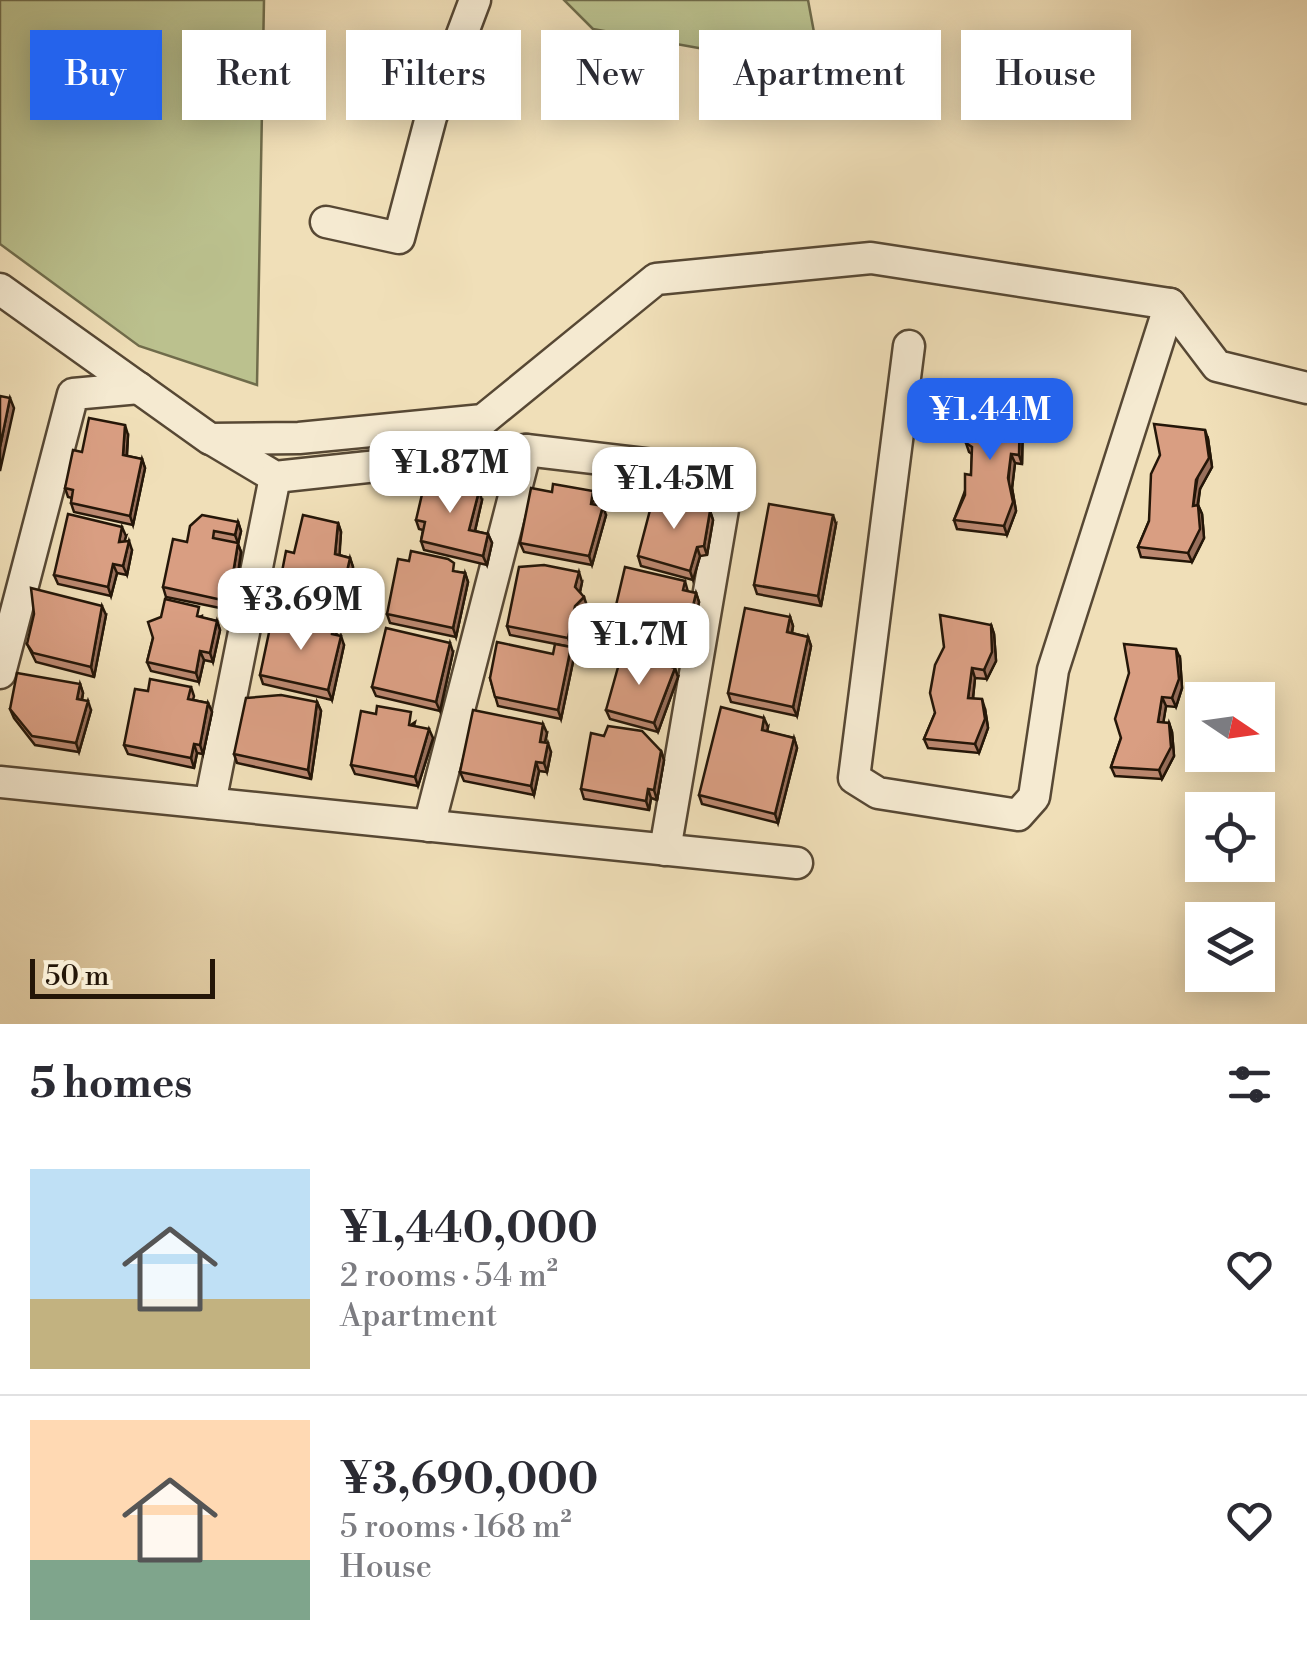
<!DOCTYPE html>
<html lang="en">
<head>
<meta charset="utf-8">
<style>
	body { margin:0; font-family:"Libre Bodoni",serif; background:#f2f2f3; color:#2b2b33; height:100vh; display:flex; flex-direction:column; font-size:38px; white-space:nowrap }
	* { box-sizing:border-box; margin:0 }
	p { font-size:32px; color:#7c7c81 }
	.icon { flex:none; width:55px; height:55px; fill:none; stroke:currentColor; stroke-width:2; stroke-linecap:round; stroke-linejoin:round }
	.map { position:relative; height:1024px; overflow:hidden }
	.sheet { display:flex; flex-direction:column; background:#fff; flex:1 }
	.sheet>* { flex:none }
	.hud { position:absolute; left:30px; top:30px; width:1248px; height:90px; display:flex; gap:20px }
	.needle { width:65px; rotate:103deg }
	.tools { position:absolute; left:1185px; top:682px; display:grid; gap:20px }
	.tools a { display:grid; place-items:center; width:90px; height:90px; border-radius:0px; background:#fff; box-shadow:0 5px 25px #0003; font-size:50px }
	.scale { position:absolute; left:30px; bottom:25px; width:185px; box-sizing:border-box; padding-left:10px; border:5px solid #241608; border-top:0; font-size:28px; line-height:35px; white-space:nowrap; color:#241608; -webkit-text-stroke:8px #f5ead1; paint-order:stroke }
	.price { position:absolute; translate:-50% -85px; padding:0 22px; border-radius:20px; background:#fff; color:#222; font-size:32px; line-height:65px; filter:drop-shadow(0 2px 5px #0008) }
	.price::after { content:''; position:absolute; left:50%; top:60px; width:30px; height:22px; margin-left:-15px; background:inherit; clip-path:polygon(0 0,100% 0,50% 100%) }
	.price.selected { background:#2563eb; color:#fff }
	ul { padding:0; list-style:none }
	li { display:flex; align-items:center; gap:30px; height:250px; padding:0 30px }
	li+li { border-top:2px solid #e1e1e2 }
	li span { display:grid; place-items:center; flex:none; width:280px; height:200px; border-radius:0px; color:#555 }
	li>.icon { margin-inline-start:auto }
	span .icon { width:120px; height:120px; fill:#fffc; stroke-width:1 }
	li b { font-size:42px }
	h2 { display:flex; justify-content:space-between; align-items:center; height:120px; padding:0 30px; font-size:42px }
	.tag { padding:0 35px; border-radius:0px; background:#fff; box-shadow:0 5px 25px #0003; font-size:35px; line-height:90px }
	.tag.selected { background:#2563eb; color:#fff }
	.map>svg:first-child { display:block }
	.green { fill:#bbc18e; stroke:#706c4b; stroke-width:2.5 }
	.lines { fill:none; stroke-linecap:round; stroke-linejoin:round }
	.minor-casing { stroke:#574834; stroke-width:35 }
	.minor { stroke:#f5ead1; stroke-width:30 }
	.wall { fill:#bb8870; stroke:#241608; stroke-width:2.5 }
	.shaded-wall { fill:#986f5b; stroke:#241608; stroke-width:2.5 }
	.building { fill:#d99e82; stroke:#241608; stroke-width:2.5 }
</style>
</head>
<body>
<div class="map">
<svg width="1307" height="1024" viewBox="0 0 1307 1024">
	<rect width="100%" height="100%" fill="#f0dfb8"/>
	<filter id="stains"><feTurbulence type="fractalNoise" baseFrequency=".002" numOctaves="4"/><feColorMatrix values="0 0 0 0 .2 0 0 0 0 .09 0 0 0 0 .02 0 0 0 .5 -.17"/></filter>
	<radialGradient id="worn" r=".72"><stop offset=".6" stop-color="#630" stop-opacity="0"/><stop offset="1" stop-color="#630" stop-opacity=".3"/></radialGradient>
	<g class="green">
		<path d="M0,0h264l-7,385 -118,-39 -139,-102z"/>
		<path d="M564,0h244l13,70 -228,-41z"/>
	</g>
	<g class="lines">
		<g class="minor-casing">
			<g id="minor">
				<path d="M326,222l73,16 32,-121 44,-117"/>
				<path d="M0,289l210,150 89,-1 184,-18 173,-141 215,-21 299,46 47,62 90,22"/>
				<path d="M909,346l-55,432 24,15 140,22 16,-18 19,-127 117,-366"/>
				<path d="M213,440l62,37 251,-27 203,24 -64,376"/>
				<path d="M0,673l73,-279 66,-6"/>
				<path d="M0,782l797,81"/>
				<path d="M210,803l65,-326"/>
				<path d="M429,826l97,-376"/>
			</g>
		</g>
		<use href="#minor" class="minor"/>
	</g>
	<g class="wall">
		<path d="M1020,407l3,9 -1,48 -7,-1 -3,25 4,23 -9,24 -50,-6 -3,-9 17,-45 1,-21 -3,-2 -3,-9z"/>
		<path d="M128,435l-1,21 15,3 3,9 -12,57 -59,-13 -3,-9 1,-5 -4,-1 -3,-9 17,-36z"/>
		<path d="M1208,439l4,28 -12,22 -2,16 4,9 2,24 -12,24 -51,-5 -3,-10 11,-26z"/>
		<path d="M482,500l-7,31 13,3 4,9 -5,22 -63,-15 -3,-9 2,-11 -4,-1 -3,-9z"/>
		<path d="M596,500v5l10,10 -14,50 -68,-13 -4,-9z"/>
		<path d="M710,511l3,9 -6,35 -7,1 -7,24 -52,-14 -3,-10z"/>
		<path d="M238,522l3,9 -3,13 3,8 -6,43 -7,1 -3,13 -59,-12 -3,-10 24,-45z"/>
		<path d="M338,523l3,9 -2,23 11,3 3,9 -11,53 -53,-11 -3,-9 1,-7 -4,-1 -3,-10 14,-29z"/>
		<path d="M836,524l-15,82 -64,-12 -3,-9z"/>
		<path d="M126,536l-2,5 8,9 -5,25 -10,-2 -6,23 -53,-12 -4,-9z"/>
		<path d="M457,572l8,1 3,9 -12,55 -66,-14 -3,-9z"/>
		<path d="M685,581l3,11 8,1 3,9 -10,43 -8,-2 -4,16 -65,-15 -3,-9z"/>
		<path d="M582,582l-2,10 7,14 -9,9 -7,32 -61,-12 -3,-9z"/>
		<path d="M106,615l-12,62 -58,-15 -9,-18z"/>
		<path d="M202,616v2l15,3 3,9 -7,32 -9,-2 -5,22 -48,-11 -4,-9 6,-24z"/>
		<path d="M790,617l3,9 -1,7 16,4 3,9 -14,70 -66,-14 -3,-9z"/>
		<path d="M333,625l4,10 7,10 -12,55 -69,-16 -3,-9 27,-48z"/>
		<path d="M991,625l3,9 2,27 -9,18 -12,-1 -2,20 12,11 3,19 -9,25 -51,-5 -4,-9 11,-26z"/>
		<path d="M571,647l3,10 -13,62 -63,-13 -8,-28z"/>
		<path d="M453,652l-13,59 -64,-15 -4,-9z"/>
		<path d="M1180,658l2,30 -6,19 -10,-1 -3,17h6l3,9 2,24 -12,23 -47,-3 -4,-9 10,-29z"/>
		<path d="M678,677l-20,55 -48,-13 -4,-9z"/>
		<path d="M80,684l3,9 -1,7 9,10 -12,42 -44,-7 -21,-27 -4,-9z"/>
		<path d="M191,687l3,9 -1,4 15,3 4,9 -9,42 -6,-1 -3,15 -66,-14 -4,-9 24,-54z"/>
		<path d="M317,702l4,9 -10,68 -74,-16 -3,-9z"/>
		<path d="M415,722l-1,4 19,12 -15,48 -63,-12 -4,-9z"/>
		<path d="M768,727l-1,5 27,6 3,10 -19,75 -76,-19 -3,-9z"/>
		<path d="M547,733l-2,10 6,9 -4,20 -8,-1 -5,24 -70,-14 -4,-9z"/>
		<path d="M661,751l3,9 -7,40 -6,-2 -2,12 -65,-11 -3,-10z"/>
	</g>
	<g class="shaded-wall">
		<path d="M10,398l4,10 -14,63v-24z"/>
		<path d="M1020,407l3,9 -1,48 -3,-9z"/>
		<path d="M125,425l3,10 -2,29 -3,-9z"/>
		<path d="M1205,430l3,9 4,28 -12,22 -4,26 -3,-9z"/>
		<path d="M1011,454l4,9 -3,25 4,23 -9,24 -3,-9z"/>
		<path d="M142,459l3,9 -12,57 -3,-9z"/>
		<path d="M479,491l3,9 -9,39 -4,-9z"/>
		<path d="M1198,505l4,9 2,24 -12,24 -4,-9z"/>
		<path d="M603,506l3,9 -14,50 -3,-9z"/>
		<path d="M710,511l3,9 -6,35 -3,-9z"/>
		<path d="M833,515l3,9 -15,82 -3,-10z"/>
		<path d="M238,522l3,9 -3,13 3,8 -6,43 -4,-9 7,-43 -3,-8z"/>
		<path d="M338,523l3,9 -2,32 -4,-10z"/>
		<path d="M122,527l4,9 -4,15 -3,-9z"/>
		<path d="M488,534l4,9 -5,22 -4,-9z"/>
		<path d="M129,541l3,9 -5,25 -4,-9z"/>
		<path d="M697,547l3,9 -7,24 -3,-9z"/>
		<path d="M350,558l3,9 -11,53 -4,-9z"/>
		<path d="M113,564l4,9 -6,23 -3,-9z"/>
		<path d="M579,572l3,10 -3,14 -4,-9z"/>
		<path d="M465,573l3,9 -12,55 -3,-9z"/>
		<path d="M225,586l3,10 -3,13 -3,-9z"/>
		<path d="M696,593l3,9 -10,43 -3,-9z"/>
		<path d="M584,597l3,9 -9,9 -7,32 -3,-9 7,-32z"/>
		<path d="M102,606l4,9 -12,62 -3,-10z"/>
		<path d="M790,617l3,9 -3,16 -3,-10z"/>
		<path d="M217,621l3,9 -7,32 -3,-9z"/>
		<path d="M991,625l3,9 2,27 -9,18 -3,-9z"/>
		<path d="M678,634l3,9 -4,16 -3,-9z"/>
		<path d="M341,636l3,9 -12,55 -4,-10z"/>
		<path d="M808,637l3,9 -14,70 -4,-9z"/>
		<path d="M450,643l3,9 -13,59 -4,-9z"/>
		<path d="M571,647l3,10 -13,62 -3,-9z"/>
		<path d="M1176,649l4,9 2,30 -6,19 -4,-9z"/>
		<path d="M200,651l4,9 -5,22 -3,-9z"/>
		<path d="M675,668l3,9 -20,55 -4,-9z"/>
		<path d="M972,668l3,10 -3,29 -4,-9z"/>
		<path d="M80,684l3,9 -3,15 -3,-9z"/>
		<path d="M1162,697l4,9 -4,25 -4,-9z"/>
		<path d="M982,699l3,10 3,19 -9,25 -4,-9z"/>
		<path d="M88,701l3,9 -12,42 -3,-9z"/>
		<path d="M317,702l4,9 -10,68 -3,-9z"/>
		<path d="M208,703l4,9 -9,42 -3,-9z"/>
		<path d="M764,718l4,9 -3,13 -3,-10z"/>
		<path d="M1169,723l3,9 2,24 -12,23 -3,-9z"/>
		<path d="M543,724l4,9 -4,18 -3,-9z"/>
		<path d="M429,729l4,9 -15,48 -3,-9z"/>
		<path d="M794,738l3,10 -19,75 -3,-9z"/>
		<path d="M548,743l3,9 -4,20 -3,-9z"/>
		<path d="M194,744l3,9 -3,15 -3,-10z"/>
		<path d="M661,751l3,9 -7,40 -3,-10z"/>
		<path d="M536,762l3,9 -5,24 -3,-9z"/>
		<path d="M648,789l3,9 -2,12 -3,-9z"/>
	</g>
	<g class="building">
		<path d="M0,396l10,2 -10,49z"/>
		<path d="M972,400l48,7 -1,48 -8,-1 -3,24 5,24 -9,24 -50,-6 11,-25v-21l6,1 1,-28 -6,-4z"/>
		<path d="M89,418l36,7 -2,30 19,4 -12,57 -59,-13 2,-13 -8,-2 8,-38 9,2z"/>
		<path d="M1154,424l51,6 4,28 -13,22 -3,26 5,-1 2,24 -12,24 -50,-6 11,-26 2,-47 9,-19z"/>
		<path d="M427,473l52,18 -10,39 19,4 -5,22 -62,-15 4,-19 -9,-2z"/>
		<path d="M553,484l40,7 -2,13 12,2 -14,50 -69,-13 11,-55 21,4z"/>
		<path d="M655,491l55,20 -6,35 -7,1 -7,24 -52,-15z"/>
		<path d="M769,504l64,11 -15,81 -64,-11z"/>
		<path d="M68,514l54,13 -3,15 10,-1 -6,25 -10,-2 -5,23 -54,-12z"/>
		<path d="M202,515l36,7 -3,13 -21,-4 -1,7 25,5 -7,43h-6l-3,14 -59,-13 10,-48 14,3 3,-16z"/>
		<path d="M303,515l35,8 -3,31 15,4 -12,53 -52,-11 3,-15 -9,-3 6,-31 8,2z"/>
		<path d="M411,551l37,8 6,4 -1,8 12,2 -12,55 -66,-14 11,-55 11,2z"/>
		<path d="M544,565l35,7 -4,15 9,10 -9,9 -7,32 -61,-12 12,-59z"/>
		<path d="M625,567l60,14 -2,9 13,3 -10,43 -8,-2 -4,16 -65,-15z"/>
		<path d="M31,588l71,18 -11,61 -58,-14 -6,-9 7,-30z"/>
		<path d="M165,599l34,8 -2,9 20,5 -7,32 -10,-2 -4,22 -49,-11 6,-24 -5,-16 13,-5z"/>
		<path d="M745,608l45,9 -3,15 21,5 -15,70 -65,-14z"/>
		<path d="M290,615l43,10 -1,9 9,2 -13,54 -68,-15 11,-52 16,4z"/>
		<path d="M940,615l51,10 1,27 -8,18 -12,-2 -4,30 14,1 3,20 -10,25 -51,-5 11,-26 -5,-20 5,-28 9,-18z"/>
		<path d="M386,628l64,15 -14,59 -64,-15z"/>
		<path d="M497,642l56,12 2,-10 16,3 -13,63 -63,-13 -5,-19z"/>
		<path d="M1124,644l52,5 3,30 -7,19 -10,-1 -4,25 11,1 2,24 -12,23 -48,-3 10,-29 -6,-19 14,-46z"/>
		<path d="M622,653l53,15 -21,55 -48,-13z"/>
		<path d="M17,673l63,11 -3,15 11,2 -12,42 -44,-7 -22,-27z"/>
		<path d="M150,679l41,8 -3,12 20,4 -8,42 -6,-1 -3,14 -67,-13 11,-56 13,2z"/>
		<path d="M281,695l36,7 -9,68 -74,-16 12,-56z"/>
		<path d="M377,706l34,6 -2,13 20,4 -14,48 -64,-12 10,-54 15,3z"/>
		<path d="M721,707l43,11 -2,12 32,8 -19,76 -76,-19z"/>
		<path d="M473,710l70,14 -3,18 8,1 -4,20 -8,-1 -5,24 -71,-14z"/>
		<path d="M608,726l34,5 19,20 -7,39 -6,-1 -2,12 -65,-12 10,-56 13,3z"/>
	</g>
	<rect width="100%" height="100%" filter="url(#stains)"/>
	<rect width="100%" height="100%" fill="url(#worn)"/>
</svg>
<div class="tools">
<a><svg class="needle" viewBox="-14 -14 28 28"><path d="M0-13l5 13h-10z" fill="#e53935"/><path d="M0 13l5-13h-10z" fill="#7c7c81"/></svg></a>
<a><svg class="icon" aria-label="locate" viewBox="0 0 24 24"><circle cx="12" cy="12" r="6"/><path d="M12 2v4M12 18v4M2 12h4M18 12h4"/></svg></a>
<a><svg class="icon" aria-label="layers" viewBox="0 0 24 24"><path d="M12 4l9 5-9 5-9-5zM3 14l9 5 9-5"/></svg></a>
</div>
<div class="scale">50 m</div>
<b class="price selected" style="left:990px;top:463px">¥1.44M</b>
<b class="price" style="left:450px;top:516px">¥1.87M</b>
<b class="price" style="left:674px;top:532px">¥1.45M</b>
<b class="price" style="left:301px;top:653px">¥3.69M</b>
<b class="price" style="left:639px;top:688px">¥1.7M</b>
<div class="hud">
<a class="tag selected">Buy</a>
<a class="tag">Rent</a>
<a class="tag">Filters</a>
<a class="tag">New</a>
<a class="tag">Apartment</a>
<a class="tag">House</a>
</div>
</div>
<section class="sheet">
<h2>5 homes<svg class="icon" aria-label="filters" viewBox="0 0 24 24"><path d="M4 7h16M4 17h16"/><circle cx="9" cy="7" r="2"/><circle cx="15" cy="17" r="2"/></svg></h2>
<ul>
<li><span style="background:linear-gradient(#bfe0f5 65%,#c2b280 0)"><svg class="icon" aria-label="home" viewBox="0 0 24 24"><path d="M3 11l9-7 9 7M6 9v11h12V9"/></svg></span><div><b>¥1,440,000</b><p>2 rooms · 54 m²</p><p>Apartment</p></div><svg class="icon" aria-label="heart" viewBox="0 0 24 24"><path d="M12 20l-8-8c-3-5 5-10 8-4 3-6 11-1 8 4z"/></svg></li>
<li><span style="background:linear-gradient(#ffd9b3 70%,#7fa58c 0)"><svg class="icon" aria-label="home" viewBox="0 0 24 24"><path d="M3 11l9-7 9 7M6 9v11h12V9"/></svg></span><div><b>¥3,690,000</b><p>5 rooms · 168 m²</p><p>House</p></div><svg class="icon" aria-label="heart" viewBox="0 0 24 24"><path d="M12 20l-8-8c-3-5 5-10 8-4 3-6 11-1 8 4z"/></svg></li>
</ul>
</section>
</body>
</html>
